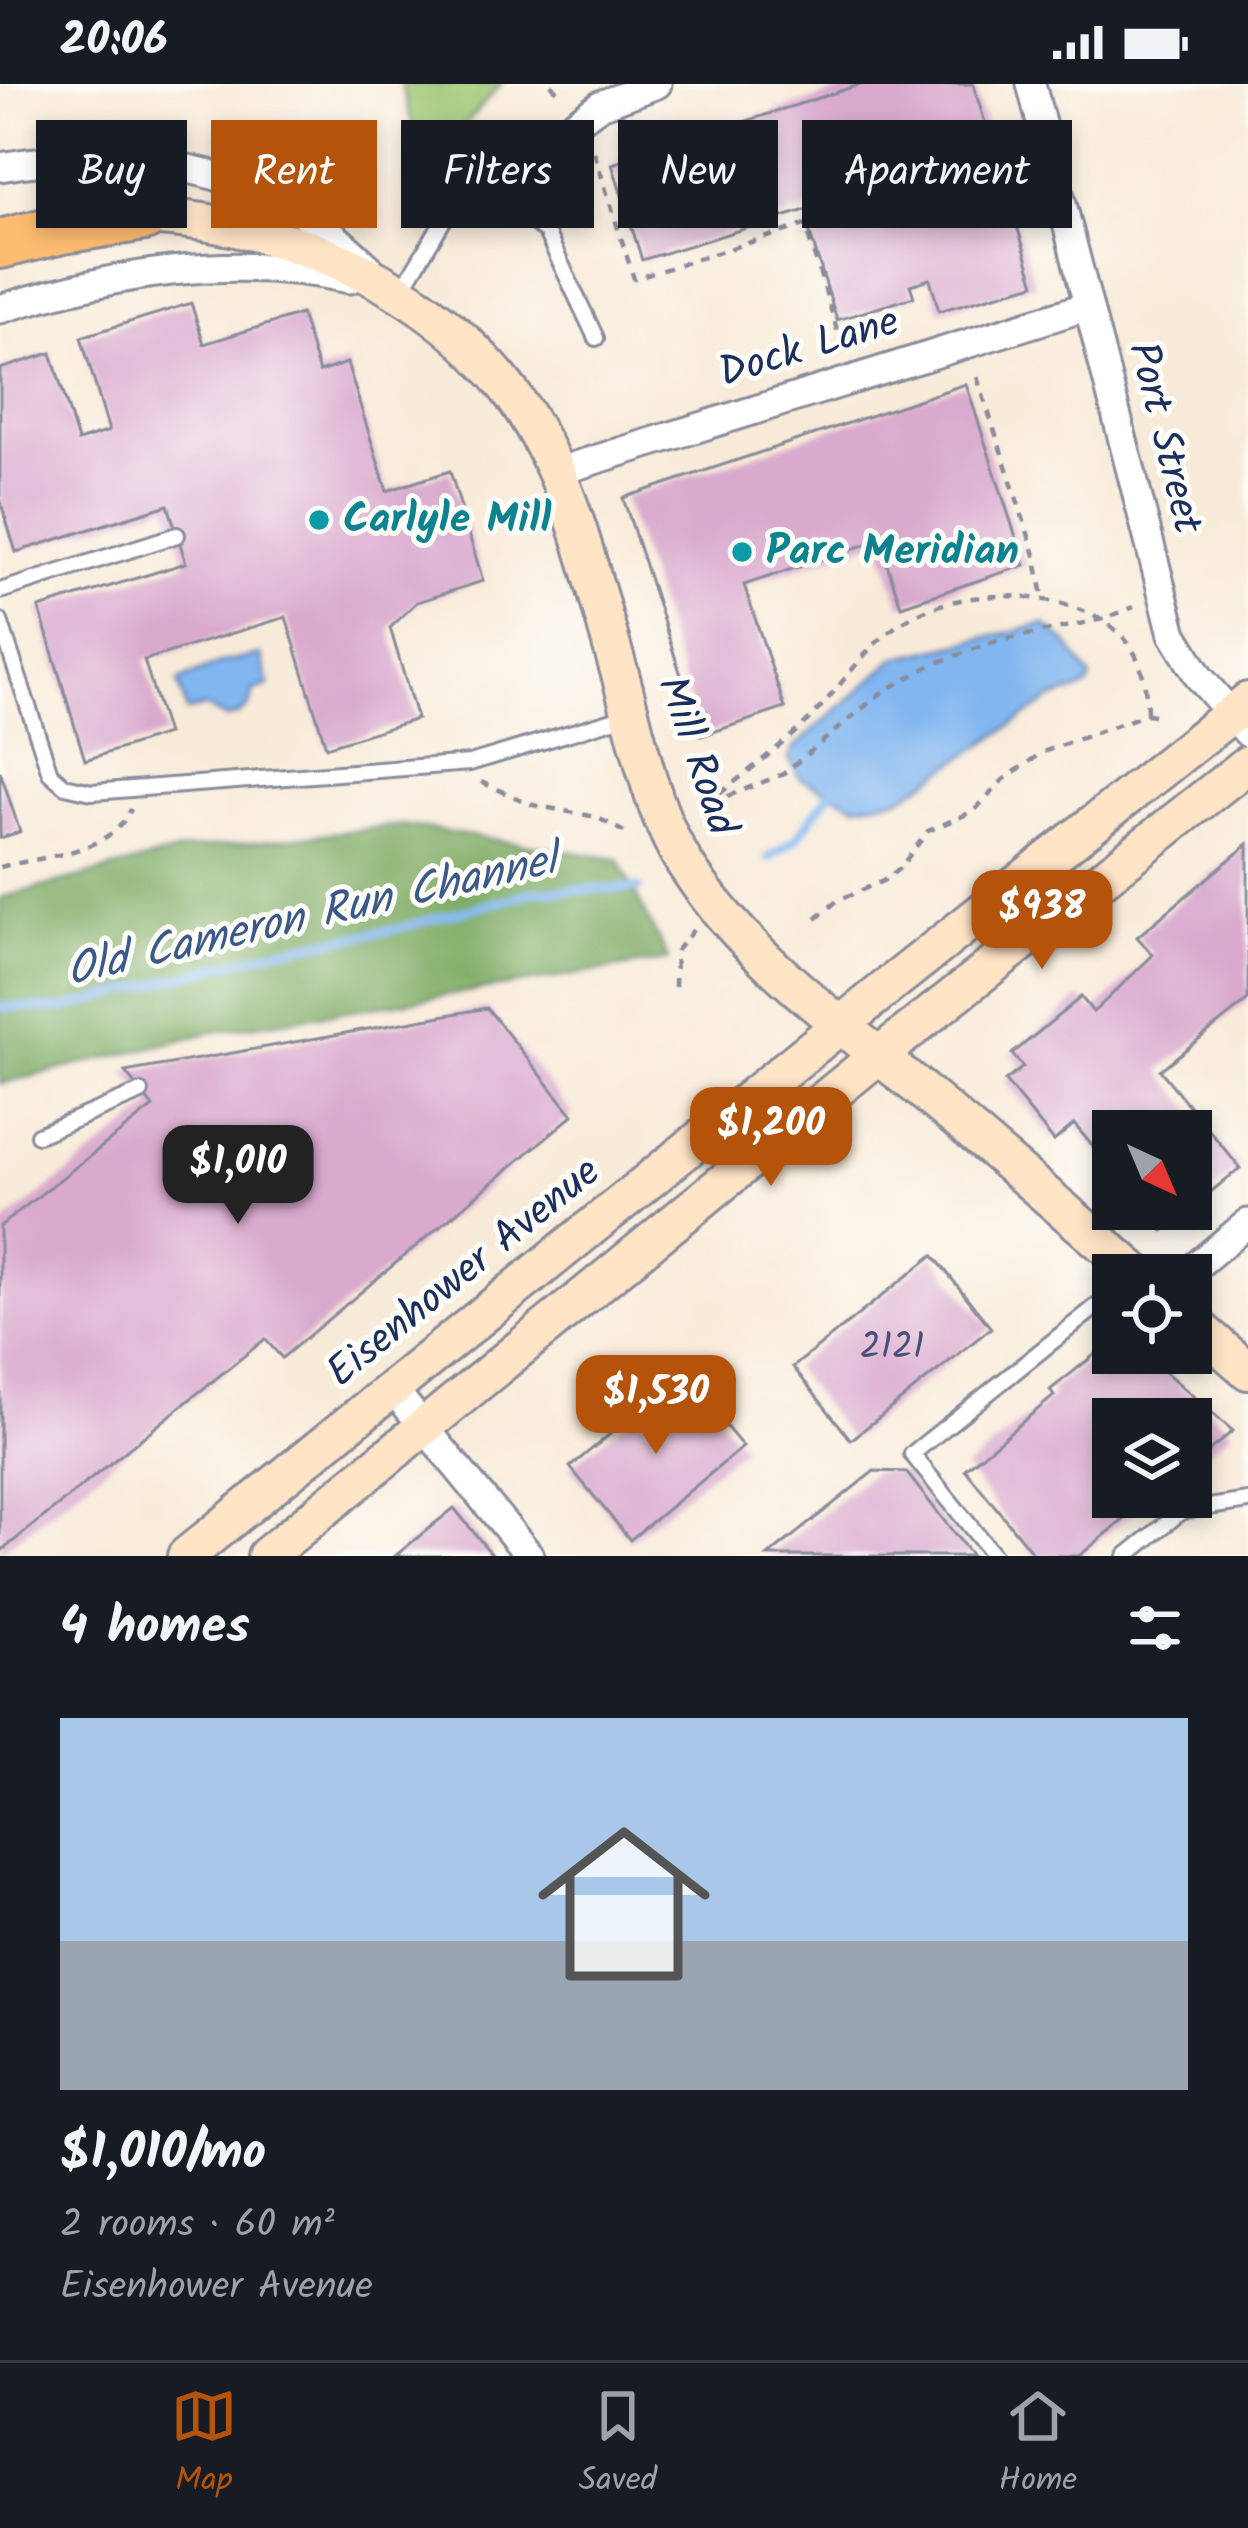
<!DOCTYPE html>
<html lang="en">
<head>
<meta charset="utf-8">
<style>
	body { margin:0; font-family:Kalam,sans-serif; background:#242831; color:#f1f3f6; height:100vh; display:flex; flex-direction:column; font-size:45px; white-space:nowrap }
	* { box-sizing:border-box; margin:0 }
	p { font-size:39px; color:#9ea1a6 }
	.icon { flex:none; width:66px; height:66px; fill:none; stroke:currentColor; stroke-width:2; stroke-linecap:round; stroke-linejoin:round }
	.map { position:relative; height:1472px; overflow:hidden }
	.side { display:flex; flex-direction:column; background:#171b24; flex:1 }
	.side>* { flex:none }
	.guide { position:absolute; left:36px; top:36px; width:1176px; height:108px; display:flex; gap:24px }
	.needle { width:78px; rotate:136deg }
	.controls { position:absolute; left:1092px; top:1026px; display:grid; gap:24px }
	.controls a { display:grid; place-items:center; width:120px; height:120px; border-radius:0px; background:#171b24; box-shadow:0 6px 18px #0003; font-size:60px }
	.price { position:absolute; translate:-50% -102px; padding:0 27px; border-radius:24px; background:#b45309; color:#fff; font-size:39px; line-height:78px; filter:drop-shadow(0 3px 6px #0008) }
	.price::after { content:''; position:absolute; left:50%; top:72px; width:36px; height:27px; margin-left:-18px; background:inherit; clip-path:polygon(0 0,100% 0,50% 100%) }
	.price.active { background:#222; color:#fff }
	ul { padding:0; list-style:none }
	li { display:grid; align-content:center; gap:24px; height:636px; padding:0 60px }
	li+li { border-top:3px solid #363941 }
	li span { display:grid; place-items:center; height:372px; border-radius:0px; color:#555 }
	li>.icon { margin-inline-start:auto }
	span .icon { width:216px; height:216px; fill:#fffc; stroke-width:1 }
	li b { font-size:51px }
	h2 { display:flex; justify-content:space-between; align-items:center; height:144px; padding:0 60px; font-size:51px }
	.tag { padding:0 42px; border-radius:0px; background:#171b24; box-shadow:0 6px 18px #0003; font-size:42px; line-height:108px }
	.tag.active { background:#b45309; color:#fff }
	.status { display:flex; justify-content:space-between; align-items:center; height:84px; padding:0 60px; background:#171b24; direction:ltr }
	.status svg { height:33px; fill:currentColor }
	.tabs { display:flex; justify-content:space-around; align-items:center; height:168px; border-top:3px solid #363941; background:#171b24; font-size:33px; color:#9ea1a6 }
	.tabs a { display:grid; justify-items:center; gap:6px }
	.tabs .active { color:#b45309 }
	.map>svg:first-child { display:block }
	.green { fill:#9dc672; stroke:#5c7a68; stroke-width:3 }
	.forest { fill:#7eab64; stroke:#4c6d61; stroke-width:3 }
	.water { fill:#81b6f0; stroke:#4e72a7; stroke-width:3 }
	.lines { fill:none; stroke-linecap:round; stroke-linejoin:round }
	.stream { stroke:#81b6f0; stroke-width:9 }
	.building { fill:#d9a9ce }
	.lane-casing { stroke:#8a8c9b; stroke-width:20 }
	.street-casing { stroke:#8a8c9b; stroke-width:33 }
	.secondary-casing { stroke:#8a8c9b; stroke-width:42 }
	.highway-casing { stroke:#8a8c9b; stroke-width:54 }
	.path { stroke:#8a8c9b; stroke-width:4.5; stroke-dasharray:9 9; stroke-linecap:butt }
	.lane { stroke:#fff; stroke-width:14 }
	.street { stroke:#fff; stroke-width:27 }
	.secondary { stroke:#ffe4c6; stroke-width:36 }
	.highway { stroke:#febc70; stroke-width:48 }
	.culture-dot { fill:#0f9aa8; stroke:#fdfcf7; stroke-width:4.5 }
	.labels { text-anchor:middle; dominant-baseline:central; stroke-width:10; stroke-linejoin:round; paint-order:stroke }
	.number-label { font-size:36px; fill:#4a4e7a }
	.street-label { font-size:42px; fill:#1b2f5e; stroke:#fdfcf7 }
	.culture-label { font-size:42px; font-weight:bold; fill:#0d838f; stroke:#fdfcf7; text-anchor:start }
	.water-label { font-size:45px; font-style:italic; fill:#3a588a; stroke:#fdfcf7 }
</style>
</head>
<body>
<div class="status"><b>20:06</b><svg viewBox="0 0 49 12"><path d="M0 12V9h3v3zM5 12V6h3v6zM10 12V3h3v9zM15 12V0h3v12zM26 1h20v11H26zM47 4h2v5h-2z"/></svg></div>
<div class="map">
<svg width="1248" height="1472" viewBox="0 0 1248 1472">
	<rect width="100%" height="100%" fill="#fdfcf7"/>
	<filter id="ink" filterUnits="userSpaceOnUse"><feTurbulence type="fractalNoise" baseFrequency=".00833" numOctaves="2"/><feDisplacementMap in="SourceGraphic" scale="24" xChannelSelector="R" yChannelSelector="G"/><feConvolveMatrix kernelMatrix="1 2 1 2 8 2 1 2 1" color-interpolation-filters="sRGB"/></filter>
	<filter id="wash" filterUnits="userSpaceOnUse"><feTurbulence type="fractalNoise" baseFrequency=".004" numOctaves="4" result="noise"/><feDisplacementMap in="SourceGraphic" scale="48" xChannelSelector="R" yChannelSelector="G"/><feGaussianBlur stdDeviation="2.7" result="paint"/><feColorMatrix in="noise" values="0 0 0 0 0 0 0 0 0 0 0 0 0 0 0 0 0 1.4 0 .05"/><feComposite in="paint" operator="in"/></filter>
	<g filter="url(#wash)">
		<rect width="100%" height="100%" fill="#f8ead8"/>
		<path class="green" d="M401,0h100l-43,48 -14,23 -21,6z"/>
		<path class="forest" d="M402,741l216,34 51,101 -456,72 -213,52v-186l184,-48z"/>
		<g class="water">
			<path d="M1045,540l22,19 24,35 -4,9 -35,12 -151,99 -45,7 -56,-27 -11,-19 4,-10 103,-91z"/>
			<path d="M261,571l8,31 -16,5c0,16 -13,26 -28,27l-20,-11 -18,5 -9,-31 43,-18z"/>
		</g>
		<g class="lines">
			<g class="stream">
				<path d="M769,774l27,-19 34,-46"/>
				<path d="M0,923l63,2 219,-60 109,-19 146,-39 102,-3"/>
			</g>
		</g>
		<g id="blocks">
			<g class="building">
				<path d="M862,0h111l62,200 -96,27 -9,-32 -20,6 4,12 -77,23 -30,-96 9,-3 -4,-13 -170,52 -30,-96z"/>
				<path d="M191,219l13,41 97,-30 18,58 28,-9 40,128 63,-20 33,110 -66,21 -27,26 27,91 -91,28 -40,-130 -142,43 23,74 -82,26 -46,-152 147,-45 -18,-58 -152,47 -16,-52v-131l51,-16 27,88 31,-10 -28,-94z"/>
				<path d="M966,300l59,181 -124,41 -22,-66 -135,45 41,123 -84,28 -78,-238z"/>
				<path d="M0,687l20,61 -20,6z"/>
				<path d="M1248,760v156l-88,70 80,98 -49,40v-77h-78v39l-39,-46 -20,17 -49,-60 18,-14 -11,-13 69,-57 12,15 11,-10 49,-47 -16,-18z"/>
				<path d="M487,924l86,107 -291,243 -17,-19 -265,213v-326l153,-119 -28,-35z"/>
				<path d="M1145,1125h45l-27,22z"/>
				<path d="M933,1171l58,73 -140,112 -58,-73z"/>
				<path d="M1113,1256v13h16l8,9 9,-7 87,76 -42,34v-46h-78v78h39l-73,59h-44l-70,-87 89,-73 -4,-6z"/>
				<path d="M683,1290l60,73 -113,93 -60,-73z"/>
				<path d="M874,1387l32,1 66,84h-204z"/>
				<path d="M454,1424l39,48h-98l33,-27z"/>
			</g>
		</g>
	</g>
	<g filter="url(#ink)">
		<use href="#blocks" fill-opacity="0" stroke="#8a8c9b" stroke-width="3"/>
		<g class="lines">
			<g class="lane-casing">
				<g id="lane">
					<path d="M400,209l62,-104 19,-7 65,50 50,106"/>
					<path d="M0,507l177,-56"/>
					<path d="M0,537l50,152 15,13 27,6 378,-29 156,-47"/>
					<path d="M38,1051l103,-43"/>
					<path d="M994,1472l-82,-102 201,-161"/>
					<path d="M1126,1472l56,-45 66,-10"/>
				</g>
			</g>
			<g class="street-casing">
				<g id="street">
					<path d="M1031,0l142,550 26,43 49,56"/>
					<path d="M525,67l39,-20 36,-26 57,-21"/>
					<path d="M0,83c98,-17 209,-8 297,43 26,15 50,37 72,58"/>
					<path d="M0,225c116,-36 230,-56 350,-30"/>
					<path d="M556,388l532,-166"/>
					<path d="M1185,1191l63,-52"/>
					<path d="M392,1304l138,168"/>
				</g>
			</g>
			<g class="secondary-casing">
				<g id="secondary">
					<path d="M144,132c153,7 318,80 394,219 40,72 58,160 82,239 18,64 31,140 69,196 59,89 154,156 236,223 72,59 143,121 214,182"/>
					<path d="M1191,1237l57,50"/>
					<path d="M186,1472l710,-576 352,-279"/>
					<path d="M266,1472l613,-501 369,-291"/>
				</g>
			</g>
			<g class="highway-casing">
				<path id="highway" d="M0,160l62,-15 82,-13"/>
			</g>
			<g class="path">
				<path d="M551,0l11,14"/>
				<path d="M594,68l40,127 171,-54 38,124"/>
				<path d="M977,293l58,178 9,46"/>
				<path d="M481,698l52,23 63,12 36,19"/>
				<path d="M711,719l72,-29 98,-81 52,-29 61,-22 109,-23 31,-12"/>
				<path d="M706,721c37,-31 79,-60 112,-95 27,-29 49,-65 83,-87 50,-32 121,-34 177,-14 53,20 68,51 69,105"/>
				<path d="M0,783c43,-11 111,-13 131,-58"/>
				<path d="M816,835l22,-19 45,-19 17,-13 28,-37 46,-20 29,-31 40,-28 104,-38 15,2"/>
				<path d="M675,903l1,-36 18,-22"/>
			</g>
			<use href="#lane" class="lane"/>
			<use href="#street" class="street"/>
			<use href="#secondary" class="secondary"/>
			<use href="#highway" class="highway"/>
		</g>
	</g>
	<g class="culture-dot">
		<circle cx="319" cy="436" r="12"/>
		<circle cx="742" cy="468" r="12"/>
	</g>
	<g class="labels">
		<g class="number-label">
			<text x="892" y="1264">2121</text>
		</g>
		<g class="street-label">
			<text transform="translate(809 264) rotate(-17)">Dock Lane</text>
			<text transform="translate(1164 354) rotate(76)">Port Street</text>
			<text transform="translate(696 672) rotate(71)">Mill Road</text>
			<text transform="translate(464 1189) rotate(-39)">Eisenhower Avenue</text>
		</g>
		<g class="culture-label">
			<text x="343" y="436">Carlyle Mill</text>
			<text x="766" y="468">Parc Meridian</text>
		</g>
		<g class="water-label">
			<text transform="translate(312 833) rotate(-13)">Old Cameron Run Channel</text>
		</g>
	</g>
</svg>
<div class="controls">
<a><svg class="needle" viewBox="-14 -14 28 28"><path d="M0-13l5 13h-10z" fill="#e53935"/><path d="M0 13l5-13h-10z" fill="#9ea1a6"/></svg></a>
<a><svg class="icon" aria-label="locate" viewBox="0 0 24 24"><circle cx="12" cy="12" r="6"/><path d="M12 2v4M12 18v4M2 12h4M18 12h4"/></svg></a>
<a><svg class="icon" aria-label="layers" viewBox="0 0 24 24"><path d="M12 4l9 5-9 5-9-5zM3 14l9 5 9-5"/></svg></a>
</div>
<b class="price" style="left:1042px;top:888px">$938</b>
<b class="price" style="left:771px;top:1105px">$1,200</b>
<b class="price active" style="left:238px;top:1143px">$1,010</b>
<b class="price" style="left:656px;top:1373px">$1,530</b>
<div class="guide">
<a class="tag">Buy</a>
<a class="tag active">Rent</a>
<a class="tag">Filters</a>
<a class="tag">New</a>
<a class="tag">Apartment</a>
</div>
</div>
<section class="side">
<h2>4 homes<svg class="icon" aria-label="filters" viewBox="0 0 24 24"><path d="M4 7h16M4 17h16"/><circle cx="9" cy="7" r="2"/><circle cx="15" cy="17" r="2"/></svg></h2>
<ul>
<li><span style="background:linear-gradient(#a9c7e8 60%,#9aa5b1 0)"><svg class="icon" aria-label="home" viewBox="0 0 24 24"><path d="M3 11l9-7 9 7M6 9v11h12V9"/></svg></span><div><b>$1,010/mo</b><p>2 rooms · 60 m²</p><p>Eisenhower Avenue</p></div></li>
</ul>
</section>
<nav class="tabs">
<a class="active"><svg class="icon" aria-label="map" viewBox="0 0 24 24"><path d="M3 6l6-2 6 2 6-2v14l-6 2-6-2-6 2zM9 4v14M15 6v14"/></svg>Map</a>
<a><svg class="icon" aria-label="saved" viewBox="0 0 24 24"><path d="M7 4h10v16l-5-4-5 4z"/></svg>Saved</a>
<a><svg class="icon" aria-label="home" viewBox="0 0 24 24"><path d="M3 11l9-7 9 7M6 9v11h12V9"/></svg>Home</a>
</nav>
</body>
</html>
